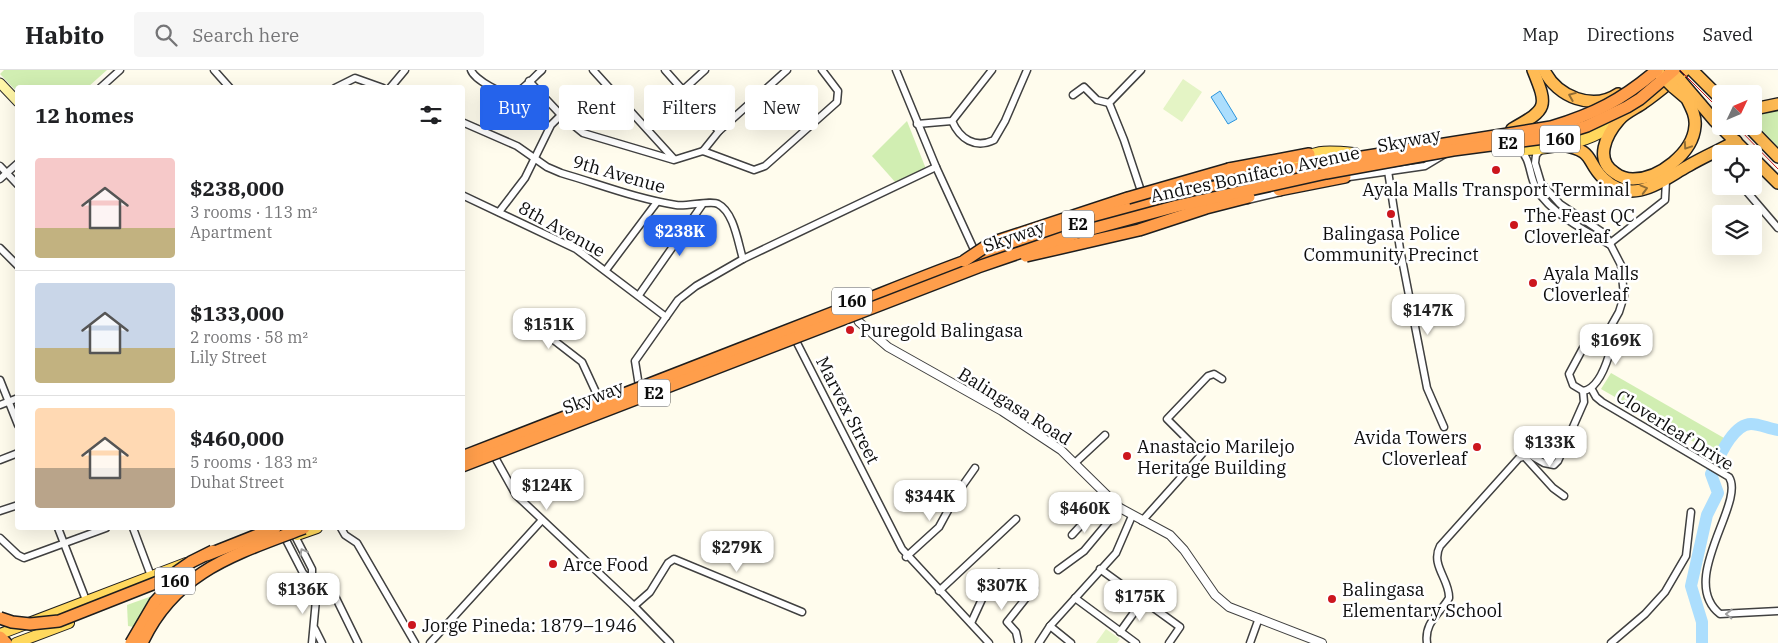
<!DOCTYPE html>
<html lang="en">
<head>
<meta charset="utf-8">
<style>
	body { margin:0; font-family:"IBM Plex Serif",serif; background:#f6f6f6; color:#202124; height:100vh; display:flex; flex-direction:column; font-size:19px; white-space:nowrap }
	* { box-sizing:border-box; margin:0 }
	p { font-size:16px; color:#757577 }
	.icon { flex:none; width:28px; height:28px; fill:none; stroke:currentColor; stroke-width:2; stroke-linecap:round; stroke-linejoin:round }
	.map { position:relative; flex:1; overflow:hidden }
	.side { position:absolute; left:15px; top:15px; width:450px; height:445px; display:flex; flex-direction:column; background:#fff; border-radius:5px; box-shadow:0 5px 20px #0002 }
	.side>* { flex:none }
	.guide { position:absolute; left:480px; top:15px; width:475px; height:45px; display:flex; gap:10px }
	.needle { width:32px; rotate:46deg }
	.fabs { position:absolute; left:1712px; top:15px; display:grid; gap:10px }
	.fabs a { display:grid; place-items:center; width:50px; height:50px; border-radius:5px; background:#fff; box-shadow:0 5px 20px #0002; font-size:25px }
	.price { position:absolute; translate:-50% -42px; padding:0 11px; border-radius:10px; background:#fff; color:#222; font-size:16px; line-height:32px; filter:drop-shadow(0 1px 2px #0008) }
	.price::after { content:''; position:absolute; left:50%; top:30px; width:15px; height:11px; margin-left:-8px; background:inherit; clip-path:polygon(0 0,100% 0,50% 100%) }
	.price.selected { background:#2563eb; color:#fff }
	ul { padding:0; list-style:none }
	li { display:flex; align-items:center; gap:15px; height:125px; padding:0 20px }
	li+li { border-top:1px solid #e0e0e0 }
	li span { display:grid; place-items:center; flex:none; width:140px; height:100px; border-radius:5px; color:#555 }
	li>.icon { margin-inline-start:auto }
	span .icon { width:60px; height:60px; fill:#fffc; stroke-width:1 }
	li b { font-size:21px }
	h2 { display:flex; justify-content:space-between; align-items:center; height:60px; padding:0 20px; font-size:21px }
	.chip { padding:0 18px; border-radius:5px; background:#fff; box-shadow:0 5px 20px #0002; font-size:18px; line-height:45px }
	.chip.selected { background:#2563eb; color:#fff }
	header { display:flex; align-items:center; gap:30px; box-sizing:border-box; height:70px; padding:0 25px; background:#fff; border-bottom:1px solid #e0e0e0 }
	header strong { font-size:24px }
	nav { display:flex; gap:28px; margin-inline-start:auto; font-size:18px }
	.search { width:350px; height:45px; background:#f6f6f6; display:flex; align-items:center; gap:12px; box-sizing:border-box; padding:0 18px; border-radius:5px; color:#757577; font-size:19px }
	.map>svg:first-child { display:block }
	.green { fill:#d1eeb2 }
	.pitch { fill:#e4f4c5 }
	.water { fill:#acdefd; stroke:#2b94dc }
	.lines { fill:none; stroke-linecap:round; stroke-linejoin:round }
	.river { stroke:#acdefd; stroke-width:12 }
	.minor-casing { stroke:#404040; stroke-width:9 }
	.tertiary-casing { stroke:#404040; stroke-width:10 }
	.secondary-casing { stroke:#2f2f2f; stroke-width:11 }
	.primary-casing { stroke:#1e1e1e; stroke-width:12 }
	.trunk-casing { stroke:#1e1e1e; stroke-width:14 }
	.motorway-casing { stroke:#1e1e1e; stroke-width:14 }
	.minor { stroke:#fff; stroke-width:6 }
	.tertiary { stroke:#fff; stroke-width:8 }
	.secondary { stroke:#fff6a8; stroke-width:9 }
	.primary { stroke:#ffd85d; stroke-width:10 }
	.trunk { stroke:#ffbb54; stroke-width:11 }
	.motorway { stroke:#ff9e4b; stroke-width:11 }
	.tram { stroke:#cc161e; stroke-width:1 }
	.trunk-bridge-casing { stroke:#1e1e1e; stroke-width:14; stroke-linecap:butt }
	.motorway-bridge-casing { stroke:#1e1e1e; stroke-width:14; stroke-linecap:butt }
	.trunk-bridge { stroke:#ffbb54; stroke-width:11 }
	.motorway-bridge { stroke:#ff9e4b; stroke-width:11 }
	.oneway { stroke:#926d34 }
	.oneway2 { stroke:#9e9e9e }
	.poi-dot { fill:#cc161e; stroke:#fff; stroke-width:2 }
	.labels { text-anchor:middle; dominant-baseline:central; stroke-width:5; stroke-linejoin:round; paint-order:stroke }
	.shield { fill:#fff; stroke:#565656; stroke-width:1 }
	.shield-label { font-size:16px; font-weight:bold; fill:#0d0d0d }
	.street-label { font-size:18px; fill:#0d0d0d; stroke:#fff }
	.poi-label { font-size:18px; fill:#0d0d0d; stroke:#fff; text-anchor:start }
</style>
</head>
<body>
<header>
<strong>Habito</strong>
<div class="search"><svg class="icon" aria-label="search" viewBox="0 0 24 24"><circle cx="10" cy="10" r="6"/><path d="M15 15l6 6"/></svg>Search here</div>
<nav><a>Map</a><a>Directions</a><a>Saved</a></nav>
</header>
<div class="map">
<svg width="1778" height="573" viewBox="0 0 1778 573">
	<rect width="100%" height="100%" fill="#fffced"/>
	<g class="green">
		<path d="M4,0h103l-19,17 -70,1 -1,4 -17,-18z"/>
		<path d="M1778,40v37l-24,-25v-8z"/>
		<path d="M907,51l19,48 -30,14 -24,-27z"/>
		<path d="M1611,303l113,65 -9,16 -114,-65z"/>
		<path d="M152,526l-18,31 -6,-1 -1,-21z"/>
	</g>
	<g class="pitch">
		<path d="M1183,9l19,13 -20,30 -19,-13z"/>
		<path d="M1106,559l14,10 -3,4h-21z"/>
	</g>
	<path class="water" d="M1220,21l17,28 -9,5 -17,-27z"/>
	<g class="lines">
		<path class="river" d="M1702,573v-21l-11,-36 16,-71 11,-22 -7,-19c7,-14 21,-50 40,-50 9,0 18,5 27,6"/>
		<g class="minor-casing">
			<g id="minor">
				<path d="M214,0l16,18"/>
				<path d="M471,0c3,9 33,27 44,23 9,-4 19,-16 27,-23"/>
				<path d="M593,0l81,89"/>
				<path d="M665,0l54,61"/>
				<path d="M896,0l40,97 40,87"/>
				<path d="M1141,0l-32,33 15,37 19,57"/>
				<path d="M529,11l32,34 22,18 91,27 29,-9 51,19 11,-4 72,-64 1,-11 -16,-21"/>
				<path d="M100,18l20,-18"/>
				<path d="M335,18l20,-10 28,10"/>
				<path d="M390,18l15,-18"/>
				<path d="M683,20l22,-20"/>
				<path d="M1073,25l11,-8 13,13 12,3"/>
				<path d="M952,51c8,18 23,28 42,19l11,-19 22,-51"/>
				<path d="M462,52l55,24 30,21 14,6c38,11 76,26 115,32 10,2 35,-5 42,-1 16,8 20,39 25,55"/>
				<path d="M917,54l35,-3 40,-51"/>
				<path d="M1542,78l-6,7 -1,8 6,20 19,21 45,30 16,31 3,31 -5,16 -18,32"/>
				<path d="M1520,79c11,11 9,26 16,39 14,25 49,43 73,56"/>
				<path d="M703,81l16,-20 68,-61"/>
				<path d="M1727,84l7,-10"/>
				<path d="M0,96l18,19"/>
				<path d="M1388,101l12,78 27,139 17,39"/>
				<path d="M1342,108l83,-12 20,-12"/>
				<path d="M0,109l18,-16"/>
				<path d="M1742,116l36,42"/>
				<path d="M462,125l114,54 90,68"/>
				<path d="M1247,130l34,-8"/>
				<path d="M499,142l26,-34 26,-53 10,-10"/>
				<path d="M1609,174l56,-44 1,-20"/>
				<path d="M0,178l18,18"/>
				<path d="M606,200l51,-68"/>
				<path d="M639,225l63,-90"/>
				<path d="M529,251l53,41 18,39"/>
				<path d="M794,267l108,212 87,94"/>
				<path d="M1594,272l12,6 3,7c-4,13 -12,34 -26,36l-10,-6 -4,-11 14,-26z"/>
				<path d="M0,310l18,45"/>
				<path d="M639,316l-4,-25 43,-61 18,-14 47,-27 193,-92"/>
				<path d="M1591,318l5,9 6,5 127,75c17,26 -52,103 -9,137l58,-3"/>
				<path d="M0,335l18,-7"/>
				<path d="M492,382l24,43 118,111 36,37"/>
				<path d="M1523,385l30,33 11,8"/>
				<path d="M0,390l18,-7"/>
				<path d="M1076,392l29,-27"/>
				<path d="M0,441l18,-6"/>
				<path d="M1142,451l60,-67 -35,-35 41,-43 6,-2 8,5"/>
				<path d="M58,458l28,72"/>
				<path d="M133,458l18,48"/>
				<path d="M341,458l4,7 12,8 58,100"/>
				<path d="M1072,465l35,-38"/>
				<path d="M295,466l17,33v12"/>
				<path d="M0,468l18,17 6,3 82,-30"/>
				<path d="M286,470l17,33 14,16 -5,54"/>
				<path d="M906,487l33,-30 19,-35 17,-24"/>
				<path d="M1100,499l80,58 -11,16"/>
				<path d="M1058,500l26,-19 36,-43"/>
				<path d="M317,519l16,3 25,51"/>
				<path d="M939,521l77,-72"/>
				<path d="M1075,528l61,45"/>
				<path d="M634,536l16,-14 18,-29 6,-4 128,53"/>
				<path d="M971,553l12,-26 16,-24"/>
				<path d="M1050,556l21,17"/>
				<path d="M315,559l7,14"/>
				<path d="M1120,562l23,-32"/>
				<path d="M1018,571l-2,-9 -9,-10 27,-34"/>
				<path d="M430,573l112,-123"/>
				<path d="M1039,573l11,-17 66,-73 16,-37"/>
				<path d="M1250,573l9,-25"/>
				<path d="M1427,573c-3,-21 13,-29 22,-45 1,-18 -19,-33 -9,-52l79,-88 11,-3 14,8 10,2 4,-4 26,-59 -1,-11"/>
				<path d="M1611,573l34,-29 20,-22 21,-36 5,-44"/>
			</g>
		</g>
		<g class="tertiary-casing">
			<path id="tertiary" d="M856,246l3,6 29,25 114,64 59,39 59,58 50,27 14,15 31,45 14,12 93,36"/>
		</g>
		<g class="secondary-casing">
			<path id="secondary" d="M0,13l18,19"/>
		</g>
		<g class="primary-casing">
			<g id="primary">
				<path d="M1583,62l37,-13"/>
				<path d="M1498,77c29,8 87,-2 110,-19"/>
				<path d="M1288,97c28,-18 35,-17 67,-14"/>
				<path d="M297,465l20,-7"/>
				<path d="M0,564l186,-71"/>
				<path d="M16,573l53,-20"/>
			</g>
		</g>
		<g class="trunk-casing">
			<g id="trunk">
				<path d="M1544,0c13,27 49,41 74,24"/>
				<path d="M1685,0c-14,11 -27,23 -42,33 -7,5 -19,10 -24,17 -13,15 -25,40 -4,53 5,4 11,6 18,6 26,0 60,-26 62,-53 1,-9 -3,-17 -7,-25"/>
				<path d="M1692,0l29,29"/>
				<path d="M1680,10l34,40 34,34"/>
				<path d="M1673,17l20,17"/>
				<path d="M1754,39l24,-5"/>
				<path d="M1748,56l30,31"/>
				<path d="M1512,59c36,-20 36,-22 21,-59"/>
				<path d="M1562,75c34,6 23,16 42,34 29,27 57,2 84,-13 15,-9 32,-16 48,-25"/>
				<path d="M1754,89l24,24"/>
			</g>
		</g>
		<g class="motorway-casing">
			<g id="motorway">
				<path d="M1229,99l80,-15"/>
				<path d="M1279,120l66,-13"/>
				<path d="M991,173l137,-45"/>
				<path d="M840,240c41,-16 82,-33 123,-48 117,-44 239,-74 361,-99"/>
				<path d="M0,567l6,6"/>
			</g>
		</g>
		<use href="#minor" class="minor"/>
		<use href="#tertiary" class="tertiary"/>
		<use href="#secondary" class="secondary"/>
		<use href="#primary" class="primary"/>
		<use href="#trunk" class="trunk"/>
		<use href="#motorway" class="motorway"/>
		<g class="tram">
			<path d="M1680,0l41,41"/>
			<path d="M1736,56l42,43"/>
		</g>
		<g class="trunk-bridge-casing">
			<g id="trunk-bridge">
				<path d="M1670,0l10,10"/>
				<path d="M1657,1l16,16"/>
			</g>
		</g>
		<g class="motorway-bridge-casing">
			<g id="motorway-bridge">
				<path d="M1324,93l227,-36c43,-13 71,-27 106,-57"/>
				<path d="M1128,128l101,-29"/>
				<path d="M1026,186l113,-26 67,-22 43,-11"/>
				<path d="M964,191l27,-18"/>
				<path d="M462,387l378,-147"/>
				<path d="M462,396l516,-199 99,-34 100,-27 149,-33 127,-23 99,-13 35,-11 40,-19 13,-8 34,-29"/>
				<path d="M207,485l68,-27"/>
				<path d="M0,548l12,4 18,2 29,-3 109,-43 23,-16 22,-11"/>
				<path d="M131,573l24,-41 25,-27"/>
				<path d="M142,573c33,-72 94,-89 162,-115"/>
			</g>
		</g>
		<use href="#trunk-bridge" class="trunk-bridge"/>
		<use href="#motorway-bridge" class="motorway-bridge"/>
	</g>
	<defs><path id="oneway-chevron" d="M-2-3.5L2.5 0L-2 3.5" fill="none" stroke-width="1.6" stroke-linecap="round" stroke-linejoin="round" transform="scale(1.25)"/></defs>
	<g class="oneway">
		<use href="#oneway-chevron" transform="translate(1572 26) rotate(-158)"/>
		<use href="#oneway-chevron" transform="translate(1687 76) rotate(124)"/>
		<use href="#oneway-chevron" transform="translate(1644 119) rotate(-15)"/>
	</g>
	<g class="oneway2">
		<use href="#oneway-chevron" transform="translate(303 482) rotate(-118)"/>
		<use href="#oneway-chevron" transform="translate(1729 544) rotate(-179)"/>
	</g>
	<g class="poi-dot">
		<circle cx="1496" cy="100" r="5"/>
		<circle cx="1391" cy="144" r="5"/>
		<circle cx="1514" cy="155" r="5"/>
		<circle cx="1533" cy="213" r="5"/>
		<circle cx="850" cy="260" r="5"/>
		<circle cx="1477" cy="377" r="5"/>
		<circle cx="1127" cy="386" r="5"/>
		<circle cx="553" cy="494" r="5"/>
		<circle cx="1332" cy="529" r="5"/>
		<circle cx="412" cy="555" r="5"/>
	</g>
	<g class="labels">
		<g class="shield">
			<rect x="1540" y="55.5" width="40" height="27" rx="4"/>
			<rect x="1492" y="59.5" width="32" height="27" rx="4"/>
			<rect x="1062" y="140.5" width="32" height="27" rx="4"/>
			<rect x="832" y="217.5" width="40" height="27" rx="4"/>
			<rect x="638" y="309.5" width="32" height="27" rx="4"/>
			<rect x="155" y="497.5" width="40" height="27" rx="4"/>
		</g>
		<g class="shield-label">
			<text x="1560" y="69">160</text>
			<text x="1508" y="73">E2</text>
			<text x="1078" y="154">E2</text>
			<text x="852" y="231">160</text>
			<text x="654" y="323">E2</text>
			<text x="175" y="511">160</text>
		</g>
		<g class="street-label">
			<text transform="translate(1409 70) rotate(-11)">Skyway</text>
			<text transform="translate(619 104) rotate(16)">9th Avenue</text>
			<text transform="translate(1255 104) rotate(-12)">Andres Bonifacio Avenue</text>
			<text transform="translate(562 159) rotate(29)">8th Avenue</text>
			<text transform="translate(1014 166) rotate(-19)">Skyway</text>
			<text transform="translate(593 327) rotate(-21)">Skyway</text>
			<text transform="translate(1015 336) rotate(32)">Balingasa Road</text>
			<text transform="translate(848 340) rotate(63)">Marvex Street</text>
			<text transform="translate(1675 360) rotate(32)">Cloverleaf Drive</text>
		</g>
		<g class="poi-label">
			<text x="1496" y="119" text-anchor="middle">Ayala Malls Transport Terminal</text>
			<text x="1524" y="145">The Feast QC<tspan x="1524" dy="21">Cloverleaf</tspan></text>
			<text x="1391" y="163" text-anchor="middle">Balingasa Police<tspan x="1391" dy="21">Community Precinct</tspan></text>
			<text x="1543" y="203">Ayala Malls<tspan x="1543" dy="21">Cloverleaf</tspan></text>
			<text x="860" y="260">Puregold Balingasa</text>
			<text x="1467" y="367" text-anchor="end">Avida Towers<tspan x="1467" dy="21">Cloverleaf</tspan></text>
			<text x="1137" y="376">Anastacio Marilejo<tspan x="1137" dy="21">Heritage Building</tspan></text>
			<text x="563" y="494">Arce Food</text>
			<text x="1342" y="519">Balingasa<tspan x="1342" dy="21">Elementary School</tspan></text>
			<text x="422" y="555">Jorge Pineda: 1879–1946</text>
		</g>
	</g>
</svg>
<div class="fabs">
<a><svg class="needle" viewBox="-14 -14 28 28"><path d="M0-13l5 13h-10z" fill="#e53935"/><path d="M0 13l5-13h-10z" fill="#757577"/></svg></a>
<a><svg class="icon" aria-label="locate" viewBox="0 0 24 24"><circle cx="12" cy="12" r="6"/><path d="M12 2v4M12 18v4M2 12h4M18 12h4"/></svg></a>
<a><svg class="icon" aria-label="layers" viewBox="0 0 24 24"><path d="M12 4l9 5-9 5-9-5zM3 14l9 5 9-5"/></svg></a>
</div>
<b class="price selected" style="left:680px;top:187px">$238K</b>
<b class="price" style="left:1428px;top:266px">$147K</b>
<b class="price" style="left:549px;top:280px">$151K</b>
<b class="price" style="left:1616px;top:296px">$169K</b>
<b class="price" style="left:1550px;top:398px">$133K</b>
<b class="price" style="left:547px;top:441px">$124K</b>
<b class="price" style="left:930px;top:452px">$344K</b>
<b class="price" style="left:1085px;top:464px">$460K</b>
<b class="price" style="left:737px;top:503px">$279K</b>
<b class="price" style="left:1002px;top:541px">$307K</b>
<b class="price" style="left:303px;top:545px">$136K</b>
<b class="price" style="left:1140px;top:552px">$175K</b>
<div class="guide">
<a class="chip selected">Buy</a>
<a class="chip">Rent</a>
<a class="chip">Filters</a>
<a class="chip">New</a>
</div>
<section class="side">
<h2>12 homes<svg class="icon" aria-label="filters" viewBox="0 0 24 24"><path d="M4 7h16M4 17h16"/><circle cx="9" cy="7" r="2"/><circle cx="15" cy="17" r="2"/></svg></h2>
<ul>
<li><span style="background:linear-gradient(#f6c9c9 70%,#c2b280 0)"><svg class="icon" aria-label="home" viewBox="0 0 24 24"><path d="M3 11l9-7 9 7M6 9v11h12V9"/></svg></span><div><b>$238,000</b><p>3 rooms · 113 m²</p><p>Apartment</p></div></li>
<li><span style="background:linear-gradient(#c9d6e8 65%,#c2b280 0)"><svg class="icon" aria-label="home" viewBox="0 0 24 24"><path d="M3 11l9-7 9 7M6 9v11h12V9"/></svg></span><div><b>$133,000</b><p>2 rooms · 58 m²</p><p>Lily Street</p></div></li>
<li><span style="background:linear-gradient(#ffd9b3 60%,#b9a48a 0)"><svg class="icon" aria-label="home" viewBox="0 0 24 24"><path d="M3 11l9-7 9 7M6 9v11h12V9"/></svg></span><div><b>$460,000</b><p>5 rooms · 183 m²</p><p>Duhat Street</p></div></li>
</ul>
</section>
</div>
</body>
</html>
